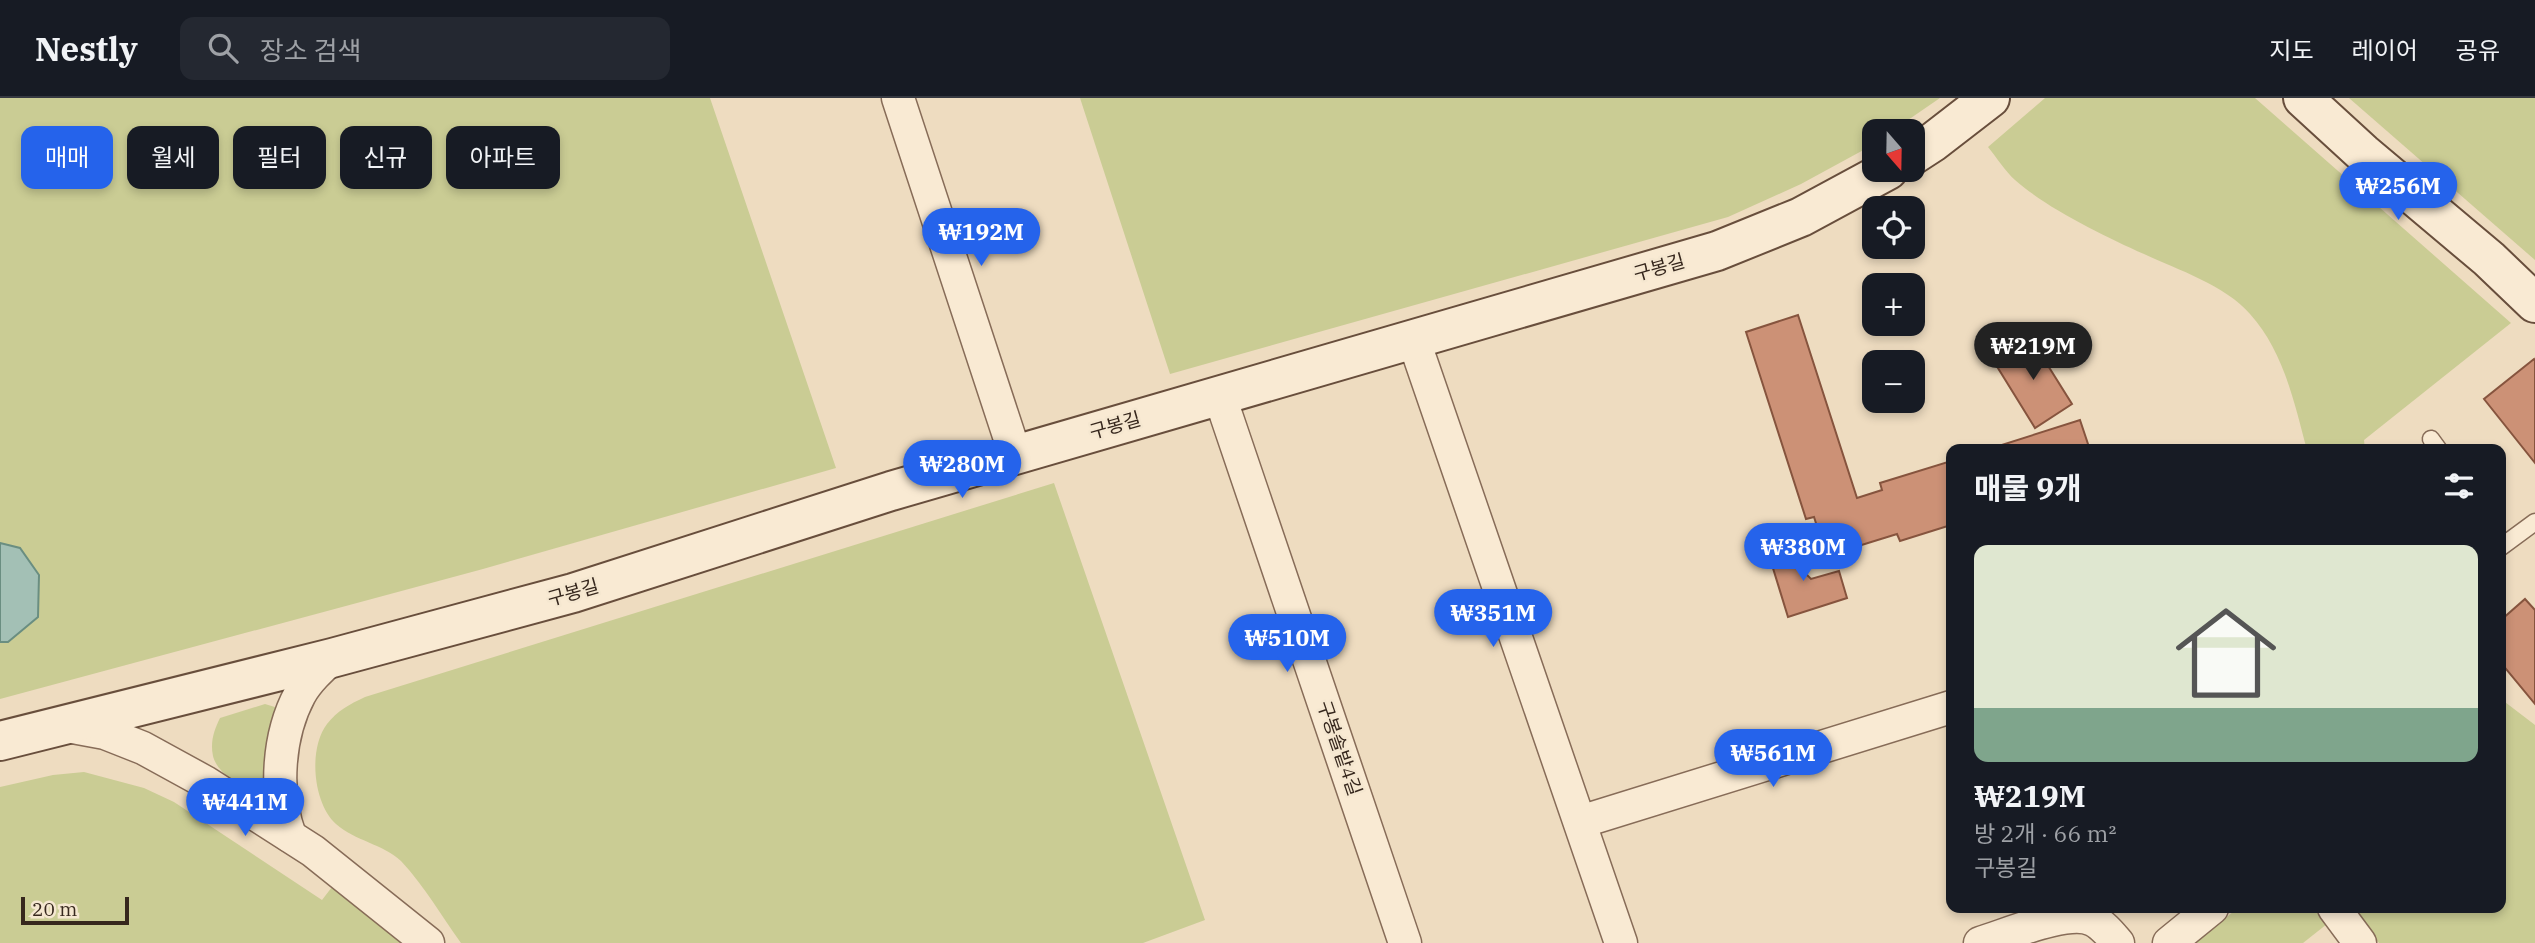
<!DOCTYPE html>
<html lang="ko">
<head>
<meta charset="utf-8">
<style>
	body { margin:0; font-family:"IBM Plex Serif","Noto Sans KR",serif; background:#242831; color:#f1f3f6; height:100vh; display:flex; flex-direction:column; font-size:26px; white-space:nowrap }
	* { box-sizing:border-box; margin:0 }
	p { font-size:23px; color:#9ea1a6 }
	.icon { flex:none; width:38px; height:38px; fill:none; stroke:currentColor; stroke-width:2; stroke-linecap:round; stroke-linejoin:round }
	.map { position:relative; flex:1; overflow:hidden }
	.drawer { position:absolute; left:1946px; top:346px; width:560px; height:469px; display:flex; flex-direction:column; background:#171b24; border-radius:14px; box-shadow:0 4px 10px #0003 }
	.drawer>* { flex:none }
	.guide { position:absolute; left:21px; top:28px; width:665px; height:63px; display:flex; gap:14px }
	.needle { width:46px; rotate:160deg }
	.controls { position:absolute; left:1862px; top:21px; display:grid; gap:14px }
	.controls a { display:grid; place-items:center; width:63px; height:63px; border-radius:14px; background:#171b24; box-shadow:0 4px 10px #0003; font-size:35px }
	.scale { position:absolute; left:21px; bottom:18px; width:108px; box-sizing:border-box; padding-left:7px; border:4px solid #36271d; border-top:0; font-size:19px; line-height:24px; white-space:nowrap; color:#36271d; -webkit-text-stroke:5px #f5e7d0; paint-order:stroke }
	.price { position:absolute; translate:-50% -60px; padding:0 16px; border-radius:24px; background:#2563eb; color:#fff; font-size:23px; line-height:46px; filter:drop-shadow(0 2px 4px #0008) }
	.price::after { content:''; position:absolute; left:50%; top:42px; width:21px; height:16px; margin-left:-10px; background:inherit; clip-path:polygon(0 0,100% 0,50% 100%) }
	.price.on { background:#222; color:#fff }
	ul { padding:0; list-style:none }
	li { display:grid; align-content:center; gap:14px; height:371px; padding:0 28px }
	li span { display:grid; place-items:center; height:217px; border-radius:14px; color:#555 }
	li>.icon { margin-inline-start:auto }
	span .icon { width:126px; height:126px; fill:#fffc; stroke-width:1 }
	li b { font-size:30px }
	h2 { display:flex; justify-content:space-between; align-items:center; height:84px; padding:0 28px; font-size:30px }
	.pill { padding:0 24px; border-radius:14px; background:#171b24; box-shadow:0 4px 10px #0003; font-size:24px; line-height:63px }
	.pill.on { background:#2563eb; color:#fff }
	header { display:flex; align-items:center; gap:42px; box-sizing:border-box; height:98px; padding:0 35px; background:#171b24; border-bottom:2px solid #363941 }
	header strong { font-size:33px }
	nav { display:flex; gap:38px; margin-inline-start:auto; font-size:24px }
	.search { width:490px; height:63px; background:#242831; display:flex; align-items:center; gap:18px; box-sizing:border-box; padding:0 24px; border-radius:14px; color:#9ea1a6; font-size:26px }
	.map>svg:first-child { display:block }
	.green { fill:#cacc94 }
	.water { fill:#a3c0b5; stroke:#6a8e81; stroke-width:2 }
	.building { fill:#cc9176; stroke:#86543e; stroke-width:2 }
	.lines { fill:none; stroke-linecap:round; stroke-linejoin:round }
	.lane-casing { stroke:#876c58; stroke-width:19 }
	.street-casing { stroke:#876c58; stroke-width:35 }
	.secondary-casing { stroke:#684e3c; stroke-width:42 }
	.lane { stroke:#f9ead3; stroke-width:16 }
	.street { stroke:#f9ead3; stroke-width:32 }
	.secondary { stroke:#f9ead3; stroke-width:38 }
	.labels { text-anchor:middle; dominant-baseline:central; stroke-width:5; stroke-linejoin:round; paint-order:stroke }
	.street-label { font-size:19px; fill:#36271d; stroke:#f5e7d0 }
</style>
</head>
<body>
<header>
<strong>Nestly</strong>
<div class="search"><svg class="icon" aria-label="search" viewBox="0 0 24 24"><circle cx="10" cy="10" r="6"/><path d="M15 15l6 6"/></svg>장소 검색</div>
<nav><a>지도</a><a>레이어</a><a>공유</a></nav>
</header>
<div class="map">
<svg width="2535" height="845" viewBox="0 0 2535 845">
	<rect width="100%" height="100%" fill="#eedcc0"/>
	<g class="green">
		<path d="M0,0h710l126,370 -353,101 -483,130v-57h9l11,-94 -20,-5z"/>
		<path d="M1080,0h860l-48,33h-18v12l-5,4 -68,37 -73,33 -558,157z"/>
		<path d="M2045,0h210l256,225 -147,117 1,10h-58c-13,-48 -23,-98 -57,-136 -25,-29 -72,-44 -106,-60 -40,-18 -96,-45 -129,-74 -10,-9 -18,-22 -27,-33z"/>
		<path d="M2349,0h186v162z"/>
		<path d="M1054,385l151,437 -62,23h-682c-21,-29 -35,-55 -60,-82 -18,-17 -46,-20 -65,-37 -23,-21 -28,-75 -9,-100 10,-13 23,-20 38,-27z"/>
		<path d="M2501,601l34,26v218h-156l-27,-35h149z"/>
		<path d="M265,606l13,4 -11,80c-18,8 -50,-14 -54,-32 -3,-14 1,-26 7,-38z"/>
		<path d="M84,674l60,16 30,14 148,98 10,-13 71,56h-403v-156l53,-12z"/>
		<path d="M2238,810h77l12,16 -24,19h-109z"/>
	</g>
	<path class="water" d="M0,445l20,5 19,27 -1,42 -30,25h-8z"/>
	<g class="building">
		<path d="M1798,217l59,183 25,-8 -2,-7 71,-22v64l-51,16 -3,-7 -45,14 -5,-17 -26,8 -7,-22 -8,2 -60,-187z"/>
		<path d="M2030,239l42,67 -37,24 -42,-68z"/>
		<path d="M2534,261l1,2v102l-51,-64z"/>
		<path d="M2080,322l10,30h-104z"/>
		<path d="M1795,446l10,29 6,6 28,-8 8,27 -59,19 -20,-65z"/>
		<path d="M2525,501l10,11v94l-34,-41v-43z"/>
	</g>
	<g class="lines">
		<g class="lane-casing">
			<g id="lane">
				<path d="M2431,341l8,11"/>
				<path d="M2501,449l34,-25"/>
			</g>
		</g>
		<g class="street-casing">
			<g id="street">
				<path d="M898,0l117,356"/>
				<path d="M1413,240l208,605"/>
				<path d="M1219,296l186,549"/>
				<path d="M67,628l38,7 38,15 62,34 108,69 115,92"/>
				<path d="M1580,724l371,-115"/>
				<path d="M290,738c-16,-44 -12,-101 10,-142 8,-14 20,-25 32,-36"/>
				<path d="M2334,810l26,35"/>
				<path d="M1980,845c27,-8 88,-35 113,-23 10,5 18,15 25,23"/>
				<path d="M2169,845l43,-35"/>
			</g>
		</g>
		<g class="secondary-casing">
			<g id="secondary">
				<path d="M2303,0l60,55 126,106 46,44"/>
				<path d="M1913,57l20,-13 57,-44"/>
				<path d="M0,643l332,-83 241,-65 318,-102 826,-240 84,-34 87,-47"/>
			</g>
		</g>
		<use href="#lane" class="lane"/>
		<use href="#street" class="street"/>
		<use href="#secondary" class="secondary"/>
	</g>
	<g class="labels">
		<g class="street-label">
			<text transform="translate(1659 169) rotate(-16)">구봉길</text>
			<text transform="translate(1115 327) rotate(-16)">구봉길</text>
			<text transform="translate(573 494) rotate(-16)">구봉길</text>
			<text transform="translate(1340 650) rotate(71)">구봉솔밭4길</text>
		</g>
	</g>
</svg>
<div class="controls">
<a><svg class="needle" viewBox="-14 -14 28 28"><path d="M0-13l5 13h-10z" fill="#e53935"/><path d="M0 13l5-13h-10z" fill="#9ea1a6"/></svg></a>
<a><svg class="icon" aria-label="locate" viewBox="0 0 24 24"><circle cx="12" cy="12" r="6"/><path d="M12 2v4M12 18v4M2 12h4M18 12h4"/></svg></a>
<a>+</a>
<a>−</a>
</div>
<div class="scale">20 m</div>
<b class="price" style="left:2398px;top:124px">₩256M</b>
<b class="price" style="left:981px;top:170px">₩192M</b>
<b class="price on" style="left:2033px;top:284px">₩219M</b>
<b class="price" style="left:962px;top:402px">₩280M</b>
<b class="price" style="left:1803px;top:485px">₩380M</b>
<b class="price" style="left:1493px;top:551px">₩351M</b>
<b class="price" style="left:1287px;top:576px">₩510M</b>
<b class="price" style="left:1773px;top:691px">₩561M</b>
<b class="price" style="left:245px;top:740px">₩441M</b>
<div class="guide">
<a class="pill on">매매</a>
<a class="pill">월세</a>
<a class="pill">필터</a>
<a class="pill">신규</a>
<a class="pill">아파트</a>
</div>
<section class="drawer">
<h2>매물 9개<svg class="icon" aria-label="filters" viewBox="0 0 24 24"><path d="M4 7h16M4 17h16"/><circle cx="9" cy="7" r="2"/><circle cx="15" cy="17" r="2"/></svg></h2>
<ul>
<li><span style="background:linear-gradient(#dfe7d0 75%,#7fa58c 0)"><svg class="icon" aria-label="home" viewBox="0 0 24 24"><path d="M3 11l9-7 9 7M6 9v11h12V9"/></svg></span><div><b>₩219M</b><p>방 2개 · 66 m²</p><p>구봉길</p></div></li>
</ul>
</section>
</div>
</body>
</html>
